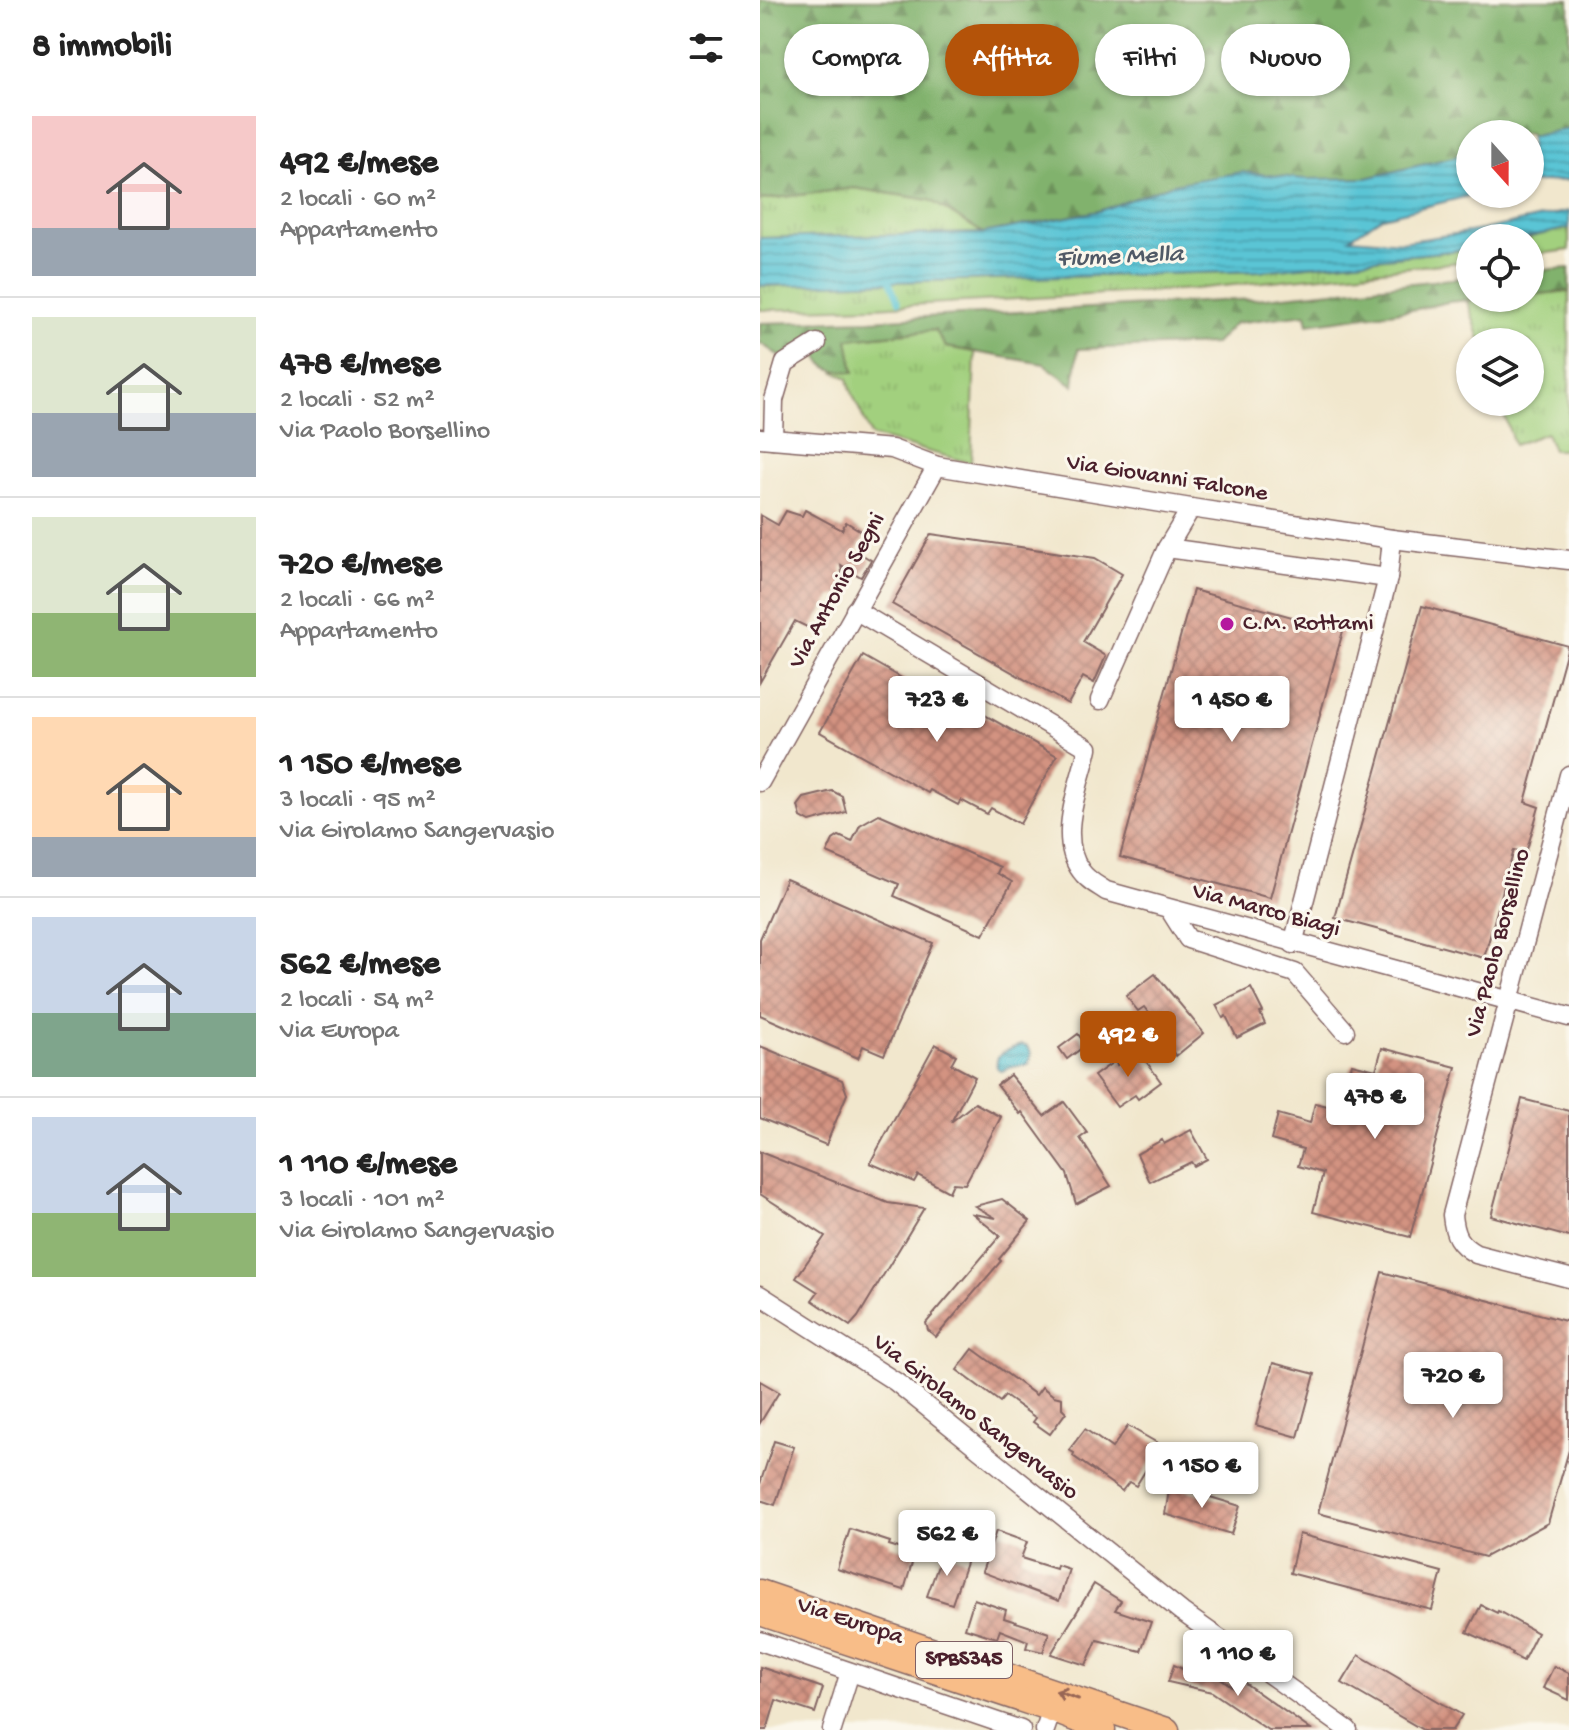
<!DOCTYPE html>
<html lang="it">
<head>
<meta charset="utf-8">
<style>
	body { margin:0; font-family:"Gochi Hand",sans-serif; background:#f6f6f6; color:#222; height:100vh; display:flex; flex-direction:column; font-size:30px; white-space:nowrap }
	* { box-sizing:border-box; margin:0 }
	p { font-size:26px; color:#767676 }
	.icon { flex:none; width:44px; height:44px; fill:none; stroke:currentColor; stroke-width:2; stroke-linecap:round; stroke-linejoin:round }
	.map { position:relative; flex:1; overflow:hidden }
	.drawer { display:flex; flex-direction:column; background:#fff; width:760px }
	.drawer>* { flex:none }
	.hud { position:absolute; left:24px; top:24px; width:664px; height:72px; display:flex; gap:16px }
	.needle { width:52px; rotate:159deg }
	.buttons { position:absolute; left:696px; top:120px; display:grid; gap:16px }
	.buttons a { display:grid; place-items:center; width:88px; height:88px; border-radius:50%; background:#fff; box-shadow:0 2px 6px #0004; font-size:40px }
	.price { position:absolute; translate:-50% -68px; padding:0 18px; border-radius:8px; background:#fff; color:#222; font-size:26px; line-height:52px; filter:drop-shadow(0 2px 4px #0008) }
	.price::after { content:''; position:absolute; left:50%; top:48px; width:24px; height:18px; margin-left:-12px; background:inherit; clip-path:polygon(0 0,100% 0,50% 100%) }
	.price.current { background:#b45309; color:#fff }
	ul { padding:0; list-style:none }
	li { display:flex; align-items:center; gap:24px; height:200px; padding:0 32px }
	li+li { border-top:2px solid #e0e0e0 }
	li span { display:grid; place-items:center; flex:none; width:224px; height:160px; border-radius:0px; color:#555 }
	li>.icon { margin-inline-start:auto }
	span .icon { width:96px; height:96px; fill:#fffc; stroke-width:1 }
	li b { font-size:34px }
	h2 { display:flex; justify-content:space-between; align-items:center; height:96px; padding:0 32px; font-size:34px }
	.pill { padding:0 28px; border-radius:36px; background:#fff; box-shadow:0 2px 6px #0004; font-size:28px; line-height:72px }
	.pill.current { background:#b45309; color:#fff }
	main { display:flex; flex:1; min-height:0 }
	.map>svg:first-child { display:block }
	.grass { fill:url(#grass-tufts); stroke:#767854; stroke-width:2 }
	.forest { fill:url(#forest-firs); stroke:#66684c; stroke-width:2 }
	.water { fill:url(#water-rules); stroke:#527280; stroke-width:2 }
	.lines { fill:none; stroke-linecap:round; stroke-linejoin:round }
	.stream { stroke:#5ac5d5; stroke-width:5 }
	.building { fill:url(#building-cross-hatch) }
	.minor-casing { stroke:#846564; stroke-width:21 }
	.major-casing { stroke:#846564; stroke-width:27 }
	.minor { stroke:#fff; stroke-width:18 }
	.major { stroke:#f8bd88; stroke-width:24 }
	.oneway { stroke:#986655 }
	.poi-dot { fill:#b5179e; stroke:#fbf7ec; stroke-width:3 }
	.labels { text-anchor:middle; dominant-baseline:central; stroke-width:6; stroke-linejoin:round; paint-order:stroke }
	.shield { fill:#fbf7ec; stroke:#7f6065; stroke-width:2 }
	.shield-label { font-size:22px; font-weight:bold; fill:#4a1f2b }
	.street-label { font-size:24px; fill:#4a1f2b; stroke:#fbf7ec }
	.poi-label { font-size:24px; fill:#4a1f2b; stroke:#fbf7ec; text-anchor:start }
	.water-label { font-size:26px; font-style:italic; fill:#505966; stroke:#fbf7ec }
</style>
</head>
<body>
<main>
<section class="drawer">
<h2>8 immobili<svg class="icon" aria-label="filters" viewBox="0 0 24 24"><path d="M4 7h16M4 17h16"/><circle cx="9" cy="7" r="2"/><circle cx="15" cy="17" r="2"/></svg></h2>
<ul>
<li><span style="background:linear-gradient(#f6c9c9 70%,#9aa5b1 0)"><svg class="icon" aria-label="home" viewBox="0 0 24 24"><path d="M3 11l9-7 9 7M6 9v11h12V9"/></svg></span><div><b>492 €/mese</b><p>2 locali · 60 m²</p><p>Appartamento</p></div></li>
<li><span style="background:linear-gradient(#dfe7d0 60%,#9aa5b1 0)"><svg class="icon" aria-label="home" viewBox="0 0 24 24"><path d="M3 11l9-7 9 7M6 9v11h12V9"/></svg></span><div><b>478 €/mese</b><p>2 locali · 52 m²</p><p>Via Paolo Borsellino</p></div></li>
<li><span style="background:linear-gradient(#dfe7d0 60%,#8fb573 0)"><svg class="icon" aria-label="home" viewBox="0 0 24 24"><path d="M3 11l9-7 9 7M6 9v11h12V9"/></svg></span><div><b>720 €/mese</b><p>2 locali · 66 m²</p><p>Appartamento</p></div></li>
<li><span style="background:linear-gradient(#ffd9b3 75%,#9aa5b1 0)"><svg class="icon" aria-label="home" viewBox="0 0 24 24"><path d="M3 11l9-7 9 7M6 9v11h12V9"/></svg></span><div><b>1 150 €/mese</b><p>3 locali · 95 m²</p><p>Via Girolamo Sangervasio</p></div></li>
<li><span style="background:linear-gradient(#c9d6e8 60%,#7fa58c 0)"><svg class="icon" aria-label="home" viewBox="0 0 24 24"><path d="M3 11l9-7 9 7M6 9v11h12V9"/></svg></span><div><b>562 €/mese</b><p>2 locali · 54 m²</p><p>Via Europa</p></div></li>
<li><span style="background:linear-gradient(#c9d6e8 60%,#8fb573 0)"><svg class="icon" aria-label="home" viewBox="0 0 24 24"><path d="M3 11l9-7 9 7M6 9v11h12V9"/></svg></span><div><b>1 110 €/mese</b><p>3 locali · 101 m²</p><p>Via Girolamo Sangervasio</p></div></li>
</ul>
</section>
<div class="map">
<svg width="809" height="1730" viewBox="0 0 809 1730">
	<defs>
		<pattern id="grass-tufts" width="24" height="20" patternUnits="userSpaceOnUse" patternTransform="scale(2)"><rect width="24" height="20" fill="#a2d07e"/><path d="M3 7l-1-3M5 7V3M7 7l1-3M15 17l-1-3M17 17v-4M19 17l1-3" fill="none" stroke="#8db26d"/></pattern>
		<pattern id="forest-firs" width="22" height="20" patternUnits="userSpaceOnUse" patternTransform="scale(2)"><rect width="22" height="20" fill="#81b26d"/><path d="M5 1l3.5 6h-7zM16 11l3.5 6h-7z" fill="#6c905a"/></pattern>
		<pattern id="water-rules" width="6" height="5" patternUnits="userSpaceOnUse" patternTransform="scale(2)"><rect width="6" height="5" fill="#5ac5d5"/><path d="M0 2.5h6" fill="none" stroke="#4c9fad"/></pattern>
		<pattern id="building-cross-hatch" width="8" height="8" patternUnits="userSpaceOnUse" patternTransform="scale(2)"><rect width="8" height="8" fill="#d39381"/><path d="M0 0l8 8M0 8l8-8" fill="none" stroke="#ad776a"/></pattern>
	</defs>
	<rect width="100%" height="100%" fill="#fbf7ec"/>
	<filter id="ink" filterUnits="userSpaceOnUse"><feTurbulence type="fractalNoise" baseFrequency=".0125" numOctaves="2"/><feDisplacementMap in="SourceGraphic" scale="16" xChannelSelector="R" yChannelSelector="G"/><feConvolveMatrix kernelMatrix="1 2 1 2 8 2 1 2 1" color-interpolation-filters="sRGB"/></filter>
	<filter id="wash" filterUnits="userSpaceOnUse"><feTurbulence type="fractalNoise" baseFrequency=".006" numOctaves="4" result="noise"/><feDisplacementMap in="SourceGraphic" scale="32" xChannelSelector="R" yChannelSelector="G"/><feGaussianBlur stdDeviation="1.8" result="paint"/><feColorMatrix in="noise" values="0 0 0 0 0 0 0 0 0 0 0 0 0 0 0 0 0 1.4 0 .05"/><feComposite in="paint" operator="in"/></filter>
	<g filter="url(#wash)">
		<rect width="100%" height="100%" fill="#f1e7cd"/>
		<g class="grass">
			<path d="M94,188l76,12 53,33 -223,5v-38z"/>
			<path d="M809,228v22l-39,5v-17h-4z"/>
			<path d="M710,249v12l-276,28 -321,18 -113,3v-24l500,-15z"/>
			<path d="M809,291v159h-16l-7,-17 -32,12 -14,-43h30v-60h-49l-14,-42 63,-2v-3z"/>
			<path d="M176,330l10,17 29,5 -4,111 -100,-27c-6,-18 -21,-41 -23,-58l-13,-6 3,-1 10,-32z"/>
		</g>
		<g class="forest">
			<path d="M0,0h809v128l-39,9v-3h-60v19l-103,25 -193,6 -75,27 -116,22 -53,-33 -76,-12 -94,12z"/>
			<path d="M809,268v23l-39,4v-24z"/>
			<path d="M710,277v21h21l-43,4 -31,7 -109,15 -2,-10 -71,9 -20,21 -137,5 -4,37 -30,-22 -98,-17 -11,-17 -87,9 6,33c-16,-1 -29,0 -37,-17l2,-8 -35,12 -24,-16v-20l110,-3 385,-21z"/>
		</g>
		<g class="water">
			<path d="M809,128v52l-39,3v-46z"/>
			<path d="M710,153v41h7l-95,23 -32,21 52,4 80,-12 87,-19v17l-43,10h-56v11l-210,22 -500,15v-48l223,-5 116,-22 74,-27 69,-12 64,7 61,-1z"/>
			<path d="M261,1045l5,1c7,6 6,13 1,19l-14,1 -11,5 -5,-3c-3,-17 13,-18 24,-23z"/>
		</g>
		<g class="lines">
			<path class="stream" d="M128,278l11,24"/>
		</g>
		<g id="blocks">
			<g class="building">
				<path d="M45,510l37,20 4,-8 20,12 -10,17 15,9 -10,17 -20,-12 3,22 -4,7 -9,3 -20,32 -16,-8 -35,61v-167l18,10 8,-14 16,5z"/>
				<path d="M171,534l164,24 27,16 -39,68 23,14 -12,27 -11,-6 -15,27 -176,-100z"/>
				<path d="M433,590l150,41 -73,267 -150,-41z"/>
				<path d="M662,606l146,40 -43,156 14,5 -13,46 -12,-3 -30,108 -149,-40z"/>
				<path d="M103,656l107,61 4,-8 83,47 -37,68 -29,-16 -4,6 -26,-14 -3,5 -28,-15 -2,3 -108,-61z"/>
				<path d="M72,791l10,5 4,16 -36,10 -9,-5 -3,-11 6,-8z"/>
				<path d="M119,814l121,53 -3,6 15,9 -29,53 -89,-39 5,-12 -72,-31 6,-13 6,-4 13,6 8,-17z"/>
				<path d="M26,879l147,64 -49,112 -21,-9 -5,12 -98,-43v-76z"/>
				<path d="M395,974l49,59 -28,23 -17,-22 4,-3 -19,-24 -6,4 -12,-15z"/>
				<path d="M491,988l12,24 -3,1 5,11 -28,14 -11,-22 -3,2 -7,-13z"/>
				<path d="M318,1034l8,11 -19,14 -8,-11z"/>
				<path d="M175,1044l21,11 -5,9 24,13 -24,45 24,-19 26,14 -36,67 -12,-1 -4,9 -31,-17 -4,7 -44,-19z"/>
				<path d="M0,1046l82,34 5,14 -21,51 -66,-27z"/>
				<path d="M622,1048l74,19 -46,170 -97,-25 10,-39 -25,-7 5,-17 -32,-9 7,-26 32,9 5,-20 25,6 12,-45 24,6z"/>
				<path d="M378,1050l23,32 -23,17 -3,-4 -18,12 -23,-31 21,-15 2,4z"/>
				<path d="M250,1075l34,41 20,-14 23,31 -7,5 31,48 -35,18 -9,-30 -45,-62 -2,2 -23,-29z"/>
				<path d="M762,1099l47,12v126l-78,-21z"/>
				<path d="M431,1130l16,29 -13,7 -3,-4 -41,20 -13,-28 25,-14 2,4z"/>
				<path d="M0,1152l128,51 36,5 -66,109 -8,9 -38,-26 6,-8 -22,-14 29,-42 -65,-42z"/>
				<path d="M242,1199l28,22 -31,38 2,2 -65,76 -8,-7 -2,-7 74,-87 -27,-22 23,4 -21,-12z"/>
				<path d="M622,1272l187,50v128l-21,73 -63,34 -167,-44z"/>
				<path d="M213,1349l63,46 6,-8 12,9 8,2v10l4,4 -16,22 -17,-12 3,-4 -31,-22 -5,6 -43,-32z"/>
				<path d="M513,1363l42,11 -17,63 -42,-12z"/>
				<path d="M0,1381l19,11 -19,31z"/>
				<path d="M368,1426l33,19 -25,41 -7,-4 -7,9 -49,-35 1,-3 -5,-3 16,-21 27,19z"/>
				<path d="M14,1441l20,6 -19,58 -15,-5v-16z"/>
				<path d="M410,1485l70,21 -9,28 -66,-20z"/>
				<path d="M90,1529l40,13 -1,3 26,8 -11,37 -67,-21z"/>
				<path d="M236,1531l31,11 -6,16 35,11 1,-4 12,4 -10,32 -77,-29z"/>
				<path d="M539,1534l143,38 -10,38 -142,-37z"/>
				<path d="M183,1552l24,8 -15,44 -25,-8z"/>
				<path d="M334,1584l27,17 -6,9 36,12 -10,29 -44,-11 -11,25 -35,-11z"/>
				<path d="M214,1599l32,11 -2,8 45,15 -6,19 -17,-4 2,-7 -28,-11 -3,8 -32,-10z"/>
				<path d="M721,1605l16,8 1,-2 39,22 -14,28 -11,-6 1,-2 -46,-21z"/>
				<path d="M599,1655l103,60 -10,15h-29l-81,-47z"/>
				<path d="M438,1662l35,25 6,-8 72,51h-43l-56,-38 -44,-10 6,-17 17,8z"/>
				<path d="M794,1666l15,7v27l-26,-12z"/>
				<path d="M0,1667l63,21 -8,25 -39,-13 -9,30h-7z"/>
			</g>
		</g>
	</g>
	<g filter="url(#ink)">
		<use href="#blocks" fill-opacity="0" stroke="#846564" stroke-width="2"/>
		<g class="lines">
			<g class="minor-casing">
				<g id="minor">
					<path d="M0,438l132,11 45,17 254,42 201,31 177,21"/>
					<path d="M13,439l1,-39 11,-37 32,-20"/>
					<path d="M407,548l221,30"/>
					<path d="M95,610l233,138c-8,37 -32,89 -7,123 6,9 16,14 25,20l463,126"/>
					<path d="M340,700l67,-152 24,-40"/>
					<path d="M809,775l-117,440c2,20 6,29 24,39l93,24"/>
					<path d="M0,782l177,-316"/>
					<path d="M409,909l19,30 107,34 50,58"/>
					<path d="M533,944l95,-366 4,-39"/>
					<path d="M0,1295l136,87 286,230 166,118"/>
					<path d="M0,1641l261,89"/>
					<path d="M72,1730l18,-58"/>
					<path d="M285,1730l7,-20"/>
				</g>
			</g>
			<g class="major-casing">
				<g id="major">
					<path d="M0,1592l407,138"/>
					<path d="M0,1613l292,97 51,20"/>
				</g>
			</g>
			<use href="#minor" class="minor"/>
			<use href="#major" class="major"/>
		</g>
		<defs><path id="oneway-shaft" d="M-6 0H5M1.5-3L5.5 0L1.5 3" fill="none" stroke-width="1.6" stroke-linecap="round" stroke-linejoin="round" transform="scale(2)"/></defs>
		<use class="oneway" href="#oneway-shaft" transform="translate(307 1695) rotate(-161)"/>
	</g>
	<circle class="poi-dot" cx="467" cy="624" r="8"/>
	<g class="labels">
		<rect class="shield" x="156" y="1642" width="96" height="36" rx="6"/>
		<g class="shield-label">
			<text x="204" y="1660">SPBS345</text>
		</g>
		<g class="street-label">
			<text transform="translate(407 479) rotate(9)">Via Giovanni Falcone</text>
			<text transform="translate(78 591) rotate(-61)">Via Antonio Segni</text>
			<text transform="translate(506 911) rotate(15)">Via Marco Biagi</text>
			<text transform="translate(739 943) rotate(-75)">Via Paolo Borsellino</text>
			<text transform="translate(215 1418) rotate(38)">Via Girolamo Sangervasio</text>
			<text transform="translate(90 1622) rotate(18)">Via Europa</text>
		</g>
		<g class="poi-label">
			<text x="483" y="624">C.M. Rottami</text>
		</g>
		<g class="water-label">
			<text transform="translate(360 258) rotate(-2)">Fiume Mella</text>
		</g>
	</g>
</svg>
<div class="buttons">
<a><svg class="needle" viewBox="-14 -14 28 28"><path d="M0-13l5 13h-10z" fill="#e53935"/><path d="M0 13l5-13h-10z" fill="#767676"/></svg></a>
<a><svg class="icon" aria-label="locate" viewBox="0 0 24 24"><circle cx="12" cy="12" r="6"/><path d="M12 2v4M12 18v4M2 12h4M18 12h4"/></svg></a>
<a><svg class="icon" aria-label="layers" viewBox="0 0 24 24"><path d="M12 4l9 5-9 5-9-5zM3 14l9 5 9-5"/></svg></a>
</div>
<b class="price" style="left:177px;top:744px">723 €</b>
<b class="price" style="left:472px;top:744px">1 450 €</b>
<b class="price current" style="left:368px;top:1079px">492 €</b>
<b class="price" style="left:615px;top:1141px">478 €</b>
<b class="price" style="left:693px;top:1420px">720 €</b>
<b class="price" style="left:442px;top:1510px">1 150 €</b>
<b class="price" style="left:187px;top:1578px">562 €</b>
<b class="price" style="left:478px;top:1698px">1 110 €</b>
<div class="hud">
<a class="pill">Compra</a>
<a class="pill current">Affitta</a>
<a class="pill">Filtri</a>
<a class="pill">Nuovo</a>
</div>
</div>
</main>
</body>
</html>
